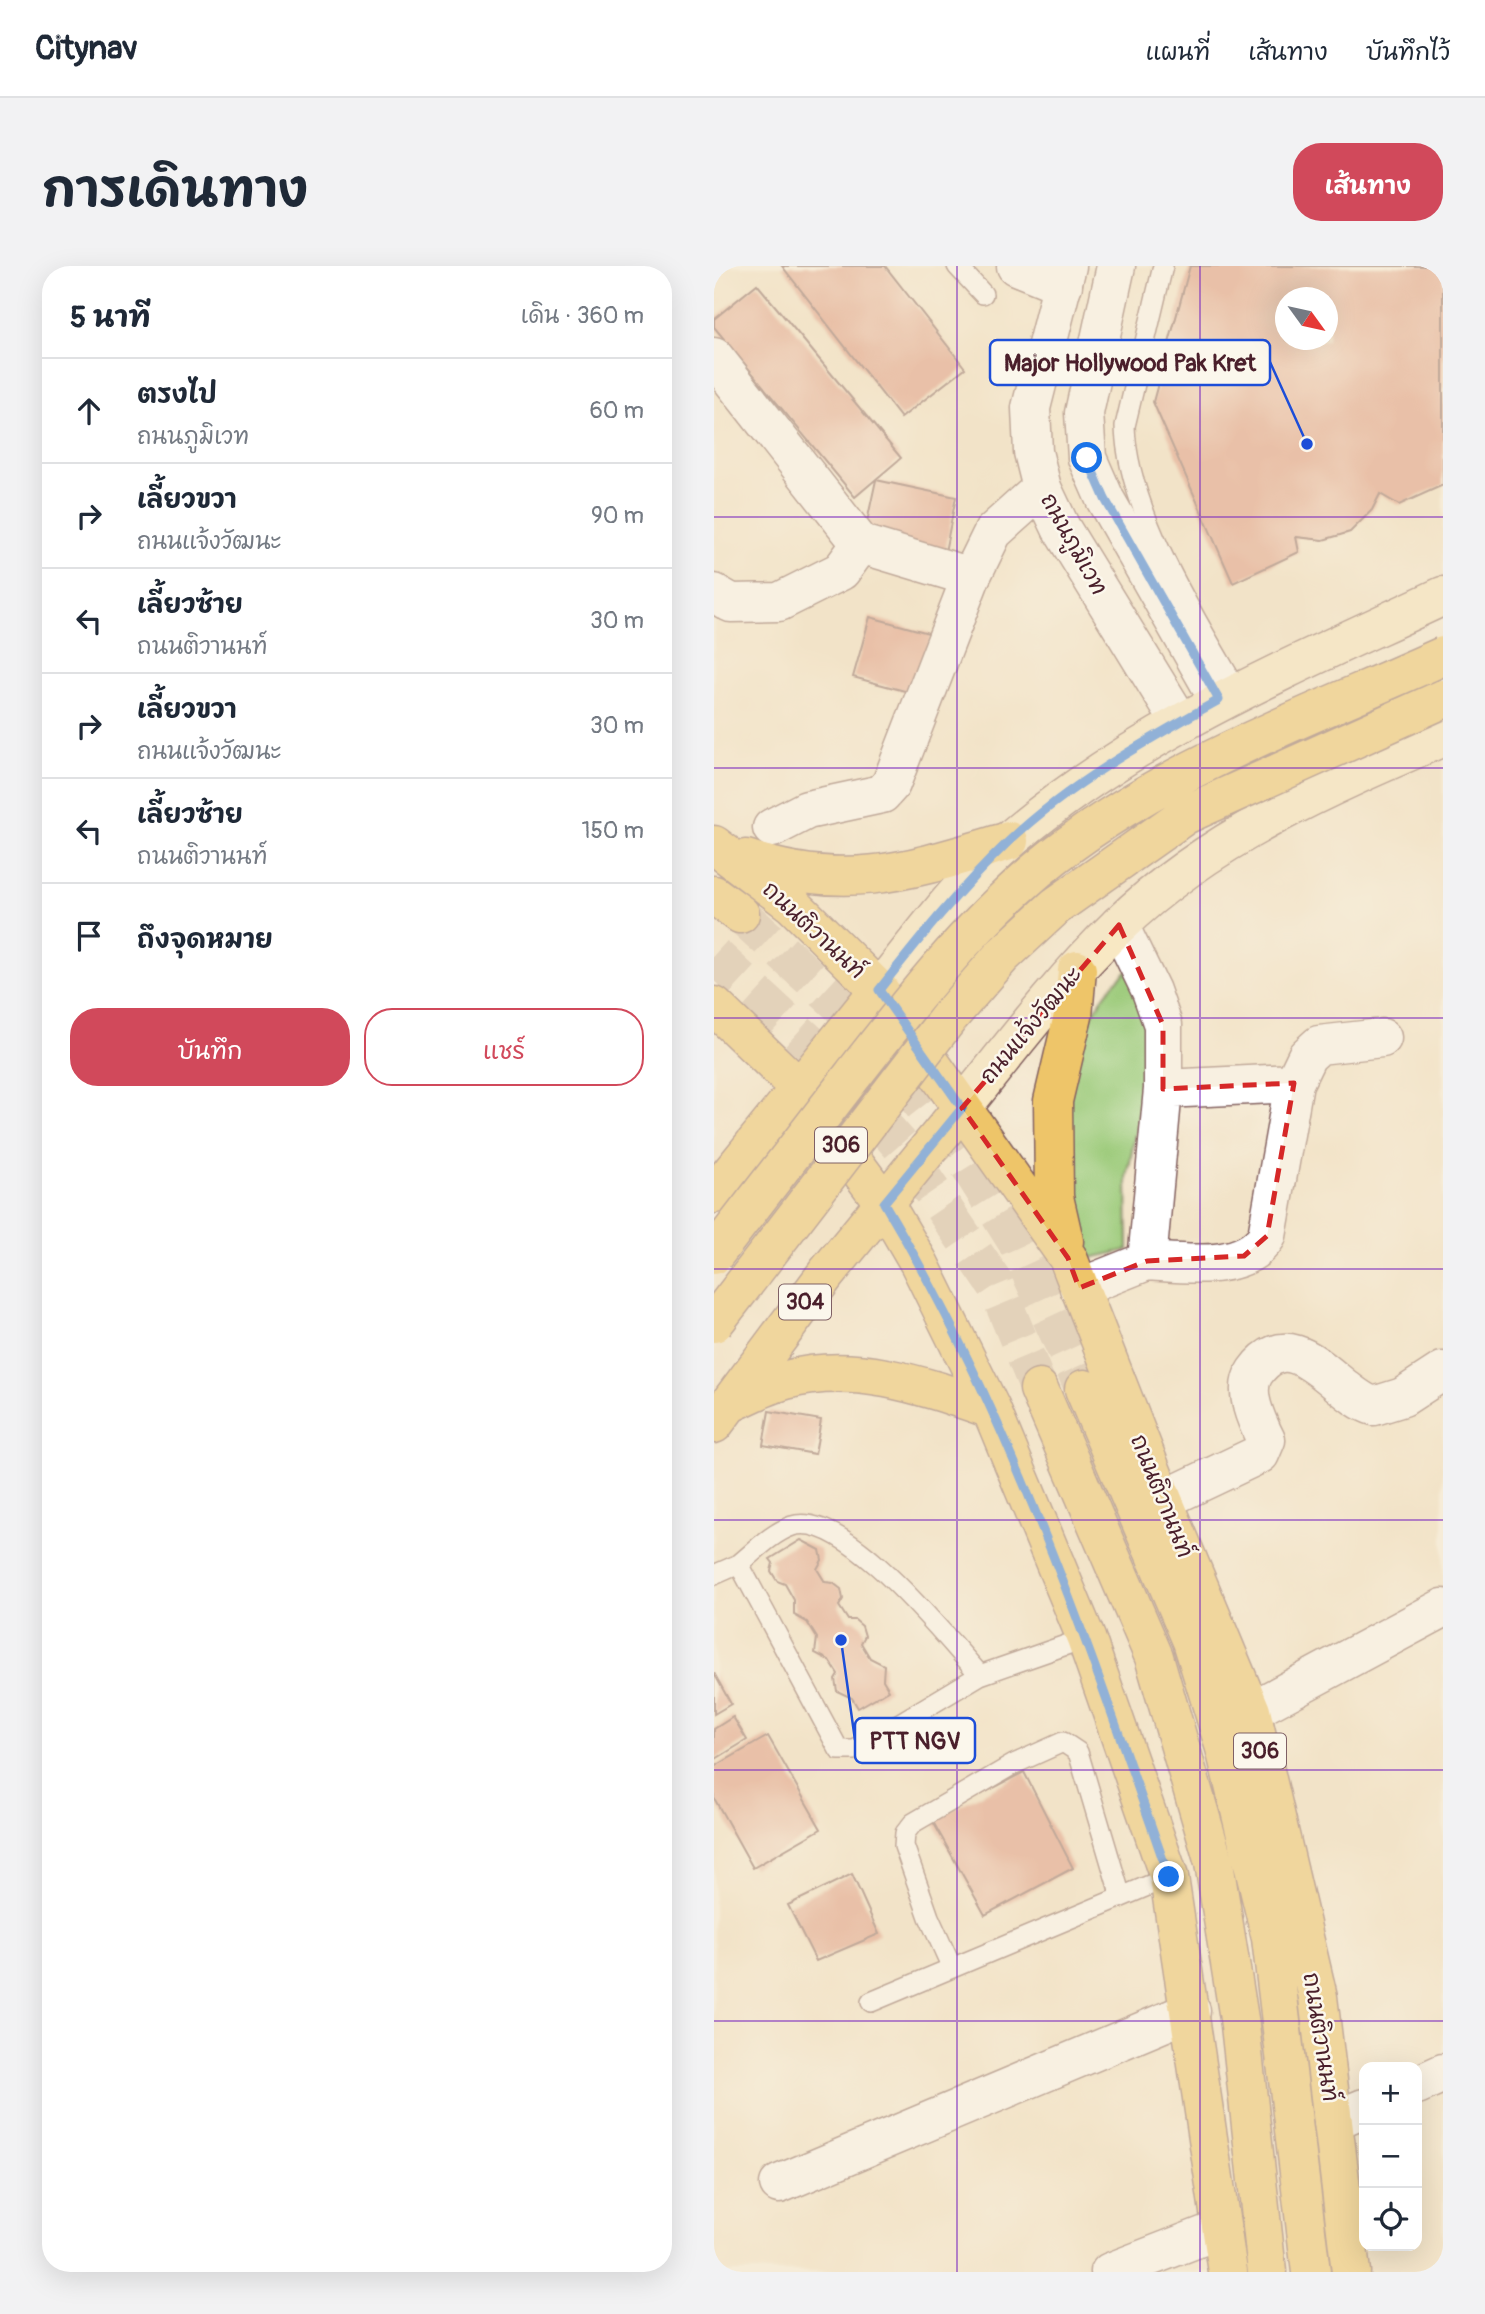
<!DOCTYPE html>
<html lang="th">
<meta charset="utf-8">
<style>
:root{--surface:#fff;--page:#f2f2f3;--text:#1f2937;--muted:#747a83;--line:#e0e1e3;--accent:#d1495b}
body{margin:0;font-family:Pangolin,"Playpen Sans Thai",sans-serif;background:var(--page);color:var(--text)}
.controls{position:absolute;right:21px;bottom:21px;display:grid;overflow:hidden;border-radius:14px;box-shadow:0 7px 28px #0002}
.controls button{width:63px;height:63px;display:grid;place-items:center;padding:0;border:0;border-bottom:2px solid var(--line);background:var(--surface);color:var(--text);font:35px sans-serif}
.compass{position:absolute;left:561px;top:21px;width:63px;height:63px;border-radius:50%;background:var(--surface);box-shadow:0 7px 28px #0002;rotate:123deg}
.stop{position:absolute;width:21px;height:21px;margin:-16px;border:5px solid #1a73e8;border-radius:50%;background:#fff}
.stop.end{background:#1a73e8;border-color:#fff;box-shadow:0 2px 7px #0008}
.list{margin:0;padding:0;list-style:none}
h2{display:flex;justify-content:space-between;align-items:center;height:91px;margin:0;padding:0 28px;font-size:30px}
h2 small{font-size:23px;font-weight:400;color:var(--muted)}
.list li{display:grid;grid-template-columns:46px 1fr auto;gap:21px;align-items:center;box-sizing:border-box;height:105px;padding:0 28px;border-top:2px solid var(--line)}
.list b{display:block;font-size:26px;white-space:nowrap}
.list p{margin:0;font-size:23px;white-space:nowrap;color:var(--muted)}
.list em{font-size:23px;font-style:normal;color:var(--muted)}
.actions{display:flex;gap:14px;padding:21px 28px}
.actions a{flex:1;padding:16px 0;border:2px solid var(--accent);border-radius:28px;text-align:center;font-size:24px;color:var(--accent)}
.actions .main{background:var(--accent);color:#fff}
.icon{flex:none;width:38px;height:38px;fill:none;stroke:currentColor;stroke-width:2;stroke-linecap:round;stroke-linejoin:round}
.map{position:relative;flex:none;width:729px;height:2006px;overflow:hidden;border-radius:28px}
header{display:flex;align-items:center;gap:42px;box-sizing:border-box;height:98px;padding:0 35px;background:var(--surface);border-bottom:2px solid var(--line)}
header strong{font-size:33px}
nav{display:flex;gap:38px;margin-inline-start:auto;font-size:24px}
.intro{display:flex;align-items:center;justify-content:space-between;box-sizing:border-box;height:168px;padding:0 42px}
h1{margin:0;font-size:49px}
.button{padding:18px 32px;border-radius:28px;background:var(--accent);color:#fff;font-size:24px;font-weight:700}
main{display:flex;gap:42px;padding:0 42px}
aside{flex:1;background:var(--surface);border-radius:28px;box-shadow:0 7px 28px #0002}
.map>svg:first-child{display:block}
</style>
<header>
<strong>Citynav</strong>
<nav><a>แผนที่</a><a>เส้นทาง</a><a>บันทึกไว้</a></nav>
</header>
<div class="intro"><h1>การเดินทาง</h1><a class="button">เส้นทาง</a></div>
<main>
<aside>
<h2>5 นาที<small>เดิน · 360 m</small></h2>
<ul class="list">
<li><svg class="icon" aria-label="ahead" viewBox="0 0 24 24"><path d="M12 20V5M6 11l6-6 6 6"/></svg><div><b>ตรงไป</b><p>ถนนภูมิเวท</p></div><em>60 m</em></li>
<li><svg class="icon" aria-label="right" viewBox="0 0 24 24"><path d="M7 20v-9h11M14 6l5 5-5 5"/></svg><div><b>เลี้ยวขวา</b><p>ถนนแจ้งวัฒนะ</p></div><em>90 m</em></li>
<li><svg class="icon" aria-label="left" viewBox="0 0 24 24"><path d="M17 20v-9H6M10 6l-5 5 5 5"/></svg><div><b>เลี้ยวซ้าย</b><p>ถนนติวานนท์</p></div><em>30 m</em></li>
<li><svg class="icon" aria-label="right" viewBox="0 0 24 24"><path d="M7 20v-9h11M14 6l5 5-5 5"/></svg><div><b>เลี้ยวขวา</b><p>ถนนแจ้งวัฒนะ</p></div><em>30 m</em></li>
<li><svg class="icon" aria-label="left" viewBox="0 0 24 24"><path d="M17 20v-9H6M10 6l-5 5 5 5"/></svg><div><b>เลี้ยวซ้าย</b><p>ถนนติวานนท์</p></div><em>150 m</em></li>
<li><svg class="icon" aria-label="arrive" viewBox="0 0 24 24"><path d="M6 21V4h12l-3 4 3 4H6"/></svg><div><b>ถึงจุดหมาย</b></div></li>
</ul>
<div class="actions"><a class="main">บันทึก</a><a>แชร์</a></div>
</aside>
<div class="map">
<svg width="729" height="2006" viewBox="0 0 729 2006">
<rect width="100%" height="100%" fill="#fbf7ec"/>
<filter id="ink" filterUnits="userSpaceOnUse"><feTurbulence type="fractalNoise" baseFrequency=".0143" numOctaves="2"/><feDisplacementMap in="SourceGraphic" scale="14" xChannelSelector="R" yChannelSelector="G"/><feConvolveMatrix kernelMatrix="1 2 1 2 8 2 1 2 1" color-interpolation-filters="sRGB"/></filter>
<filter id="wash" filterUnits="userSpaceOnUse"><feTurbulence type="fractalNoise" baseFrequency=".00686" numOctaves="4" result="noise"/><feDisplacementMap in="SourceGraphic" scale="28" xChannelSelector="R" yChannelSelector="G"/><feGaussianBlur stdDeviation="1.57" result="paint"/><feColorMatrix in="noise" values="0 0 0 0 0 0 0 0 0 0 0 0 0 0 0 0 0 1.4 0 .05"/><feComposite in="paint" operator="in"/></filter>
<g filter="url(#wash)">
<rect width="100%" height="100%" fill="#f2e3c8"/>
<path fill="#9bca79" stroke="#727452" stroke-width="2" d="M415,703L437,782L413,912L414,984L358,996C356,900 332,773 415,703Z"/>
<g id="blocks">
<path fill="#de9580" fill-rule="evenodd" d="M68,0H171L251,102L187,152Z
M476,0H729V219L685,239L666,228L658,244L636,266L609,274L582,271L585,286L519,317L439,136ZM572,32H614V74H572Z
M43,18L187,192L141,231L0,61V53Z
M162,214L242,231L231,286L150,270Z
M156,351L218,368L202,428L139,411Z
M55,1145L107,1154L101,1188L49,1179Z
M87,1274L106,1284L108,1294L103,1303L111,1316L119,1317L127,1323L129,1333L125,1340L134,1354H141L148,1360L151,1370L147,1377L156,1392L170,1399L169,1414L175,1424L144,1442L138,1432L123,1425L121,1413L124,1408L115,1394L101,1387L103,1372L93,1356L80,1349V1334L71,1318L63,1315L57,1305L59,1297L56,1293Z
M0,1407L17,1438L0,1448Z
M19,1451L33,1474L0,1494V1463Z
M54,1470L107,1563L39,1602L0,1532V1501Z
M310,1506L359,1602L271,1649L218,1554Z
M138,1608L165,1668L102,1695L74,1639Z"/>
</g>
</g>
<g filter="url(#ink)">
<use href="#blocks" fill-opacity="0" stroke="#856462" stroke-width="2"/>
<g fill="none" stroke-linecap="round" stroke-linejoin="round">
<path stroke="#d0bca9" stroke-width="38" stroke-dasharray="38 19" stroke-linecap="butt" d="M26,648L125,738L158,774L247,888L302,975L370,1123
M0,689L99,780L187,880L282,1019L325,1123"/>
<defs>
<path id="service" d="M243,0L269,28
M449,0L411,160C413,244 481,352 523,424
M25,1298C41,1285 58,1267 78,1260C131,1243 233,1373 266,1409
M0,1309L25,1298L125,1484H141L266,1409L372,1372
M238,1702L215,1651L190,1580L191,1567L199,1557L300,1498L349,1476L364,1486L407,1631
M157,1736L455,1611"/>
<path id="minor" d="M302,0L349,19
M0,91L147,278L257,311
M0,327L17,337L65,336L127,305L147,278
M58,562L93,544L168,528L177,518L257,311L279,266L328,222
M449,823L580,817
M433,995C470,997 530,1007 553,970L580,817L593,790L605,779L668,772
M365,1022L433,995L449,823V759L437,725L405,659
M449,1234L546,1188L552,1174C543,1156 528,1125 541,1106C580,1051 624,1131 660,1140L689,1131L729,1105
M537,1445L729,1342
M65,1918L477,1745
M396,2006L507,1963"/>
<path id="tertiary" d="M353,0L317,142L319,186L328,222L347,262L466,456
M402,0L370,147L373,192L391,233L505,434
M703,1819L729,1807
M619,1855L650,1842"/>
<path id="secondary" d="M165,724C206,673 247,616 297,573C428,462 576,402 729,330
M248,842C298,780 347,715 404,660C494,572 615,520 729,471"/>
<path id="primary" d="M0,579L78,638L165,724L354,992L449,1234L537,1445L604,1731L637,2006
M32,593C134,627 197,604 295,575
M0,629L26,648
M0,740L84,821L170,937L205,997L277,1143L372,1372L455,1611L514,2006
M0,928L165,724
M350,975L340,931L339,835L359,750L363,704
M325,1123L440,1391L500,1597L526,1759L553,2006
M370,1123L478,1375L511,1482L557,1672L597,2006
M17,1137C34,1129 53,1119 72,1114C142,1095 210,1120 277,1143
M0,1158L112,1008L248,842"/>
</defs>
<use href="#service" stroke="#856462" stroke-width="22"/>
<use href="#minor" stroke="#856462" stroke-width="41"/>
<use href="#tertiary" stroke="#856462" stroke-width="41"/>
<use href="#secondary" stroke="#856462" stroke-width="41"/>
<use href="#primary" stroke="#856462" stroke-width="41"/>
<use href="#service" stroke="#fff" stroke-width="19"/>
<use href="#minor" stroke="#fff" stroke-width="38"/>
<use href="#tertiary" stroke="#fff" stroke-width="38"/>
<use href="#secondary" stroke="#f8e8c3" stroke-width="38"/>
<use href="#primary" stroke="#eec569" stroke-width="38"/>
<defs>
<path id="primary-bridge" d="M0,989C46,929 93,869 139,809C196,736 252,664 323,604C438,507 592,452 729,390
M0,1057L236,750L288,690L342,640L471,549L729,433"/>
</defs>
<use href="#primary-bridge" stroke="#856462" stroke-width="41" stroke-linecap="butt"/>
<use href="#primary-bridge" stroke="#eec569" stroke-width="38"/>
</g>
</g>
<g fill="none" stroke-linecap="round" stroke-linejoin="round" filter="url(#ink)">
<path stroke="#1a73e8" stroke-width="9" d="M373,192L391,233L505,434C431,475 355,518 294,576C246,622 205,673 165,724L248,842L170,937C296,1147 375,1381 455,1611"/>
</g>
<path d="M0 0H729V2006H0ZM405,659L449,759V823L580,817L553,970L530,990L433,995L365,1022L354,992L248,842Z" fill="#f2e3c8" fill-opacity=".55" fill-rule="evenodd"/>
<path fill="none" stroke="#d62828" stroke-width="5" stroke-dasharray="14 9" stroke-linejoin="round" d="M405,659L449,759V823L580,817L553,970L530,990L433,995L365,1022L354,992L248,842Z"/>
<path fill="none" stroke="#7b2cbf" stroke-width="2" stroke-opacity="0.55" d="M243,0V2006M486,0V2006M0,251H729M0,502H729M0,752H729M0,1003H729M0,1254H729M0,1504H729M0,1755H729"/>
<g text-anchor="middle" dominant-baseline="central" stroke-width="5" stroke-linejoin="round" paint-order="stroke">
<g fill="#fbf7ec" stroke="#7f6065" stroke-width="2">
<rect x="101" y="861.5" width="52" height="35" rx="5"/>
<rect x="65" y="1018.5" width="52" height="35" rx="5"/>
<rect x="520" y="1467.5" width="52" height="35" rx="5"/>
</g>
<g font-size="21" font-weight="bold" fill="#4a1f2b">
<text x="127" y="879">306</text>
<text x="91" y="1036">304</text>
<text x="546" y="1485">306</text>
</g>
<g font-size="23" fill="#4a1f2b" stroke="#fbf7ec">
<text transform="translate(360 278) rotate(61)">ถนนภูมิเวท</text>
<text transform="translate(100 664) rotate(43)">ถนนติวานนท์</text>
<text transform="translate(317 759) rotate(-50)">ถนนแจ้งวัฒนะ</text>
<text transform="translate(448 1230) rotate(68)">ถนนติวานนท์</text>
<text transform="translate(607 1771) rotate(81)">ถนนติวานนท์</text>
</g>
</g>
<path fill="none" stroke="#1d4ed8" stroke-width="2.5" d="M593 178L556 96M127 1374L141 1474"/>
<g fill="#1d4ed8" stroke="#fbf7ec" stroke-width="2.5">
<circle cx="593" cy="178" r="7"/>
<circle cx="127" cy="1374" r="7"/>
</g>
<g fill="#fbf7ec" stroke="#1d4ed8" stroke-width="2.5">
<rect x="276" y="74" width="280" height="45" rx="7"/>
<rect x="141" y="1452" width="120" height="45" rx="7"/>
</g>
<g font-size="24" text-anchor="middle" font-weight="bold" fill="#4a1f2b">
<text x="416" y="105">Major Hollywood Pak Kret</text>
<text x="201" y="1483">PTT NGV</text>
</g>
</svg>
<div class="controls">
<button>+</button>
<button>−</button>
<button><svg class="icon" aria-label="locate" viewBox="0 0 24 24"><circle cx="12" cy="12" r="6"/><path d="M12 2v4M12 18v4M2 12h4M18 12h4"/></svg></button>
</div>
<svg class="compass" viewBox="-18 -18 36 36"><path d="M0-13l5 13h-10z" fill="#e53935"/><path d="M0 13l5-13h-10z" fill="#747a83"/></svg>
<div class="stop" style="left:373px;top:192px"></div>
<div class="stop end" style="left:455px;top:1611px"></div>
</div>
</main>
